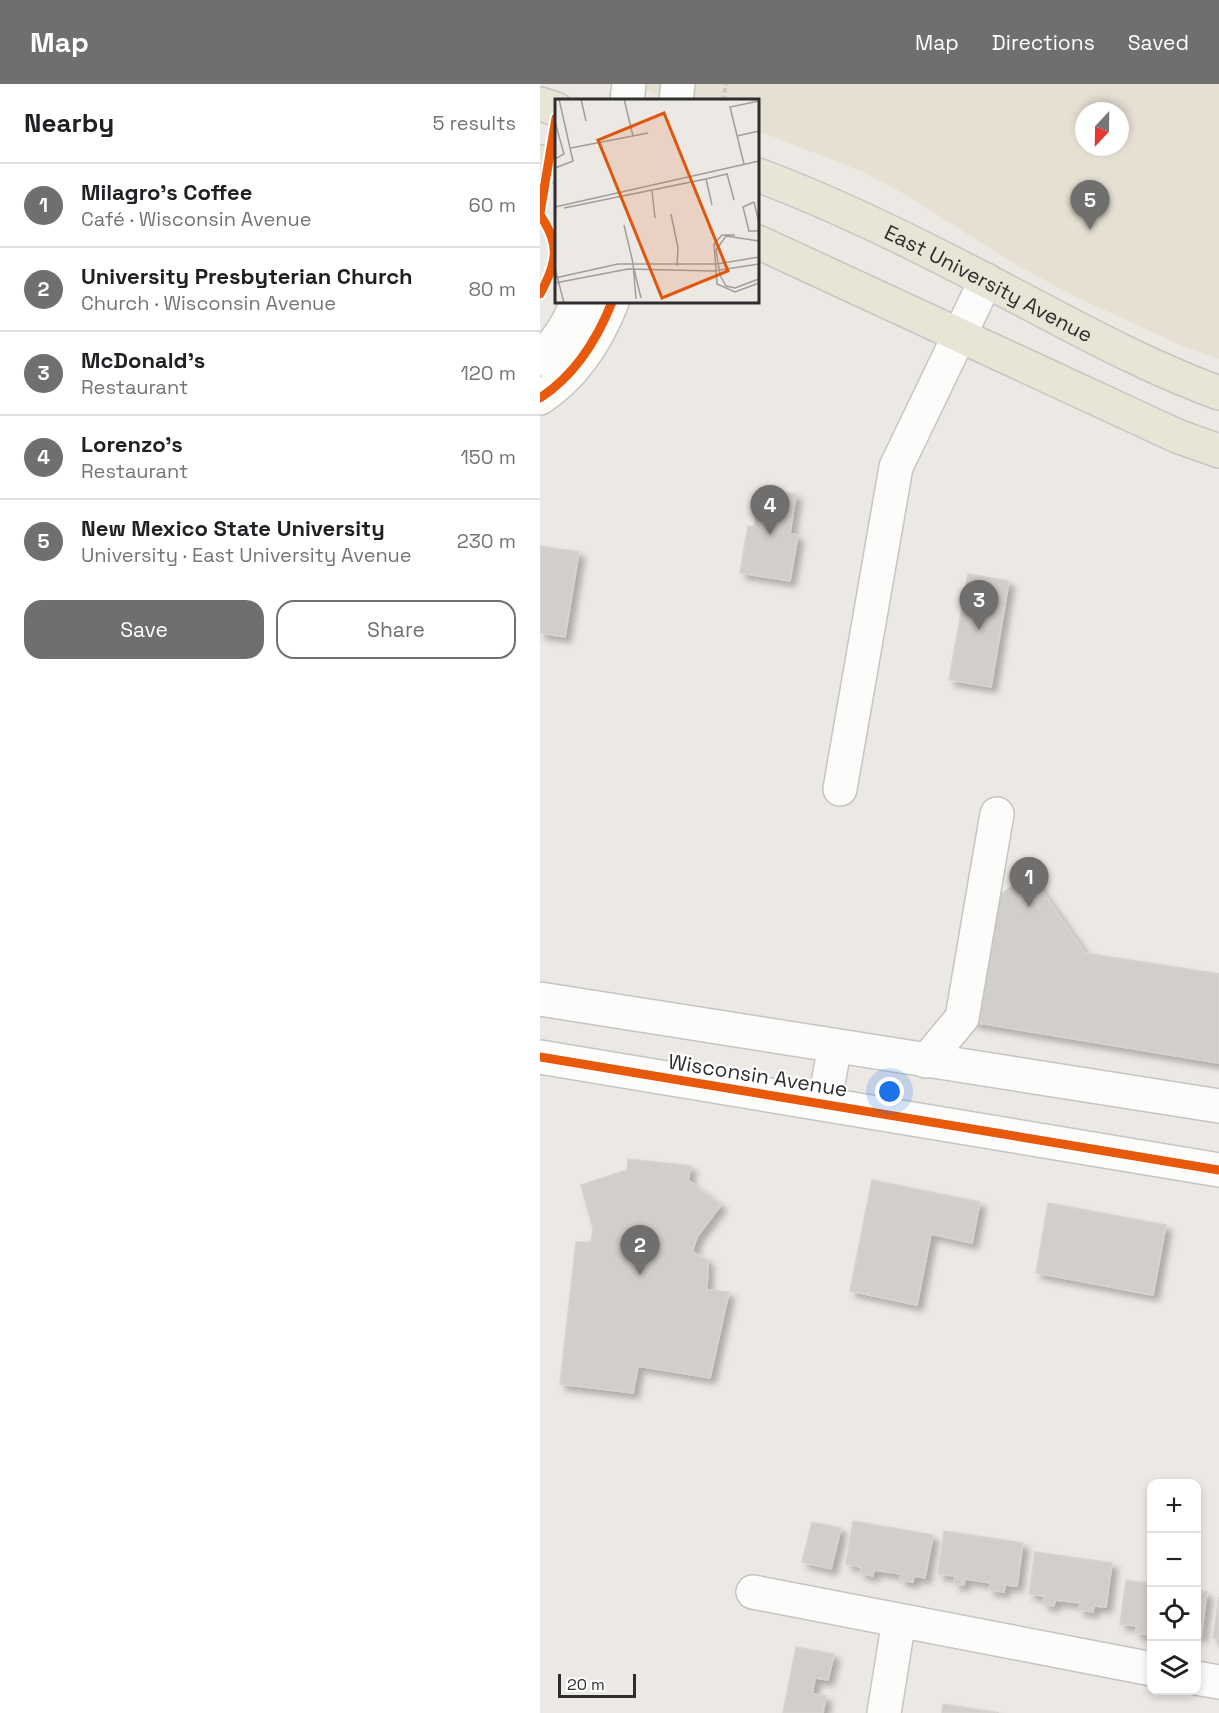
<!DOCTYPE html>
<meta charset="utf-8">
<style>
:root{--surface:#fff;--page:#f6f6f6;--text:#202124;--muted:#757577;--line:#e0e0e0;--accent:#706f6e}
body{margin:0;font-family:"Space Grotesk",sans-serif;background:var(--page);color:var(--text)}
.controls{position:absolute;right:18px;bottom:18px;display:grid;overflow:hidden;border-radius:12px;box-shadow:0 3px 9px #0003}
.controls button{width:54px;height:54px;display:grid;place-items:center;padding:0;border:0;border-bottom:2px solid var(--line);background:var(--surface);color:var(--text);font:30px sans-serif}
.compass{position:absolute;left:535px;top:18px;width:54px;height:54px;border-radius:50%;background:var(--surface);box-shadow:0 3px 9px #0003;rotate:202deg}
.scale{position:absolute;left:18px;bottom:15px;width:78px;box-sizing:border-box;padding-left:6px;border:3px solid #2e2e2e;border-top:0;font-size:16px;line-height:21px;white-space:nowrap;color:#2e2e2e;-webkit-text-stroke:4px #fff;paint-order:stroke}
.you{position:absolute;left:350px;top:1008px;width:21px;height:21px;margin:-15px;border:4px solid #fff;border-radius:50%;background:#1a73e8;box-shadow:0 0 0 9px #1a73e833}
.badge{display:grid;place-items:center;width:39px;height:39px;border-radius:50%;background:var(--accent);color:#fff;font-size:20px;font-weight:700}
.pin{position:absolute;translate:-50% -50px;filter:drop-shadow(0 2px 3px #0008)}
.pin::after{content:'';position:absolute;top:32px;width:21px;height:18px;background:inherit;clip-path:polygon(0 0,100% 0,50% 100%)}
.list{margin:0;padding:0;list-style:none}
h2{display:flex;justify-content:space-between;align-items:center;height:78px;margin:0;padding:0 24px;font-size:26px}
h2 small{font-size:20px;font-weight:400;color:var(--muted)}
.list li{display:grid;grid-template-columns:39px 1fr auto;gap:18px;align-items:center;box-sizing:border-box;height:84px;padding:0 24px;border-top:2px solid var(--line)}
.list b{display:block;font-size:22px;white-space:nowrap}
.list p{margin:0;font-size:20px;white-space:nowrap;color:var(--muted)}
.list em{font-size:20px;font-style:normal;color:var(--muted)}
.actions{display:flex;gap:12px;padding:18px 24px}
.actions a{flex:1;padding:14px 0;border:2px solid var(--accent);border-radius:18px;text-align:center;font-size:21px;color:var(--accent)}
.actions .main{background:var(--accent);color:#fff}
.icon{flex:none;width:33px;height:33px;fill:none;stroke:currentColor;stroke-width:2;stroke-linecap:round;stroke-linejoin:round}
.map{position:relative;flex:none;width:679px;height:1629px;overflow:hidden}
header{display:flex;align-items:center;gap:36px;box-sizing:border-box;height:84px;padding:0 30px;background:var(--accent);color:#fff}
header strong{font-size:28px}
nav{display:flex;gap:33px;margin-inline-start:auto;font-size:21px}
main{display:flex}
aside{flex:1;background:var(--surface)}
.map>svg:first-child{display:block}
</style>
<header>
<strong>Map</strong>
<nav><a>Map</a><a>Directions</a><a>Saved</a></nav>
</header>
<main>
<aside>
<h2>Nearby<small>5 results</small></h2>
<ul class="list">
<li><span class="badge">1</span><div><b>Milagro's Coffee</b><p>Café · Wisconsin Avenue</p></div><em>60 m</em></li>
<li><span class="badge">2</span><div><b>University Presbyterian Church</b><p>Church · Wisconsin Avenue</p></div><em>80 m</em></li>
<li><span class="badge">3</span><div><b>McDonald's</b><p>Restaurant</p></div><em>120 m</em></li>
<li><span class="badge">4</span><div><b>Lorenzo's</b><p>Restaurant</p></div><em>150 m</em></li>
<li><span class="badge">5</span><div><b>New Mexico State University</b><p>University · East University Avenue</p></div><em>230 m</em></li>
</ul>
<div class="actions"><a class="main">Save</a><a>Share</a></div>
</aside>
<div class="map">
<svg width="679" height="1629" viewBox="0 0 679 1629">
<defs>
<filter id="shadow"><feDropShadow dx="5.5" dy="5.5" stdDeviation="3" flood-color="#0004"/></filter>
</defs>
<rect width="100%" height="100%" fill="#ece8e4"/>
<path fill="#e6e0d3" fill-rule="evenodd" d="M87,0H679V275L640,261L536,213L478,182L366,111L321,87L218,47V16H133ZM544,27H580V63H544Z"/>
<path fill="#d1cecb" stroke="#d7d4d0" stroke-width="1.5" filter="url(#shadow)" d="M220,404L256,410L250,450L258,451L250,497L200,489L208,442L214,443Z
M0,462L39,468L25,553L0,549Z
M428,490L469,497L451,603L409,596Z
M490,790L545,869L679,890V979L432,938L452,816Z
M88,1075L151,1082L148,1096L181,1121L157,1153L152,1168L168,1176L167,1206L189,1208L170,1294L98,1282L93,1309L20,1300L36,1158H51L53,1145L41,1101L87,1086Z
M332,1096L440,1118L432,1159L391,1150L377,1221L310,1207Z
M508,1119L626,1141L613,1211L496,1189Z
M313,1437L393,1451L385,1494L374,1492L373,1498L360,1496L361,1490L334,1486L333,1492L320,1489L321,1483L306,1480Z
M272,1438L301,1444L291,1485L262,1478Z
M404,1447L483,1459L477,1502L465,1501L464,1508L449,1506L451,1499L425,1495L424,1501L414,1500L415,1492L398,1490Z
M495,1468L572,1479L566,1523L554,1522L553,1528L539,1526L540,1519L515,1516L514,1522L503,1520L504,1512L489,1510Z
M586,1496L612,1500V1545L609,1551L595,1549L597,1542L580,1540Z
M656,1506L667,1508L661,1553L656,1552Z
M679,1513V1555L673,1554Z
M256,1563L294,1570L288,1596L275,1594L272,1610L286,1612L283,1629H243Z
M403,1620L459,1629H402Z"/>
<g fill="none" stroke-linecap="round" stroke-linejoin="round">
<defs>
<path id="minor" d="M87,16L89,0
M136,16L138,0
M0,275C16,259 30,238 37,218
M0,314C35,291 57,256 72,218
M300,705L356,383L446,196
M0,915L679,1022
M0,973L679,1086
M386,977L422,934L457,730
M284,1020L295,962
M213,1508L612,1585
M656,1594L679,1598
M344,1629L359,1536"/>
<g id="major">
<path d="M0,20L16,25"/>
<path d="M0,78L16,82"/>
<path id="s1" d="M218,91C296,120 371,157 445,196C522,236 597,279 679,309"/>
<path d="M218,158L637,352L679,367"/>
</g>
</defs>
<use href="#minor" stroke="#c5c4c5" stroke-width="36"/>
<use href="#major" stroke="#c6c5c4" stroke-width="36"/>
<path stroke="#c9c9c8" stroke-width="4" stroke-dasharray="4.5 3" stroke-linecap="butt" d="M183,16L186,0"/>
<use href="#minor" stroke="#fcfcfb" stroke-width="33"/>
<use href="#major" stroke="#e8e4d6" stroke-width="33"/>
<defs>
<path id="cycleway" d="M0,129L16,34
M0,131C21,161 17,179 0,210
M0,314C35,291 57,256 72,218
M0,973L679,1086"/>
</defs>
<use href="#cycleway" stroke="#fff" stroke-width="13"/>
<use href="#cycleway" stroke="#e8590c" stroke-width="9"/>
</g>
<g text-anchor="middle" dominant-baseline="central" stroke-width="4.5" stroke-linejoin="round" paint-order="stroke">
<g font-size="21" fill="#2e2e2e" stroke="#fff">
<text stroke="none"><textPath href="#s1" startOffset="255">East University Avenue</textPath></text>
<text transform="translate(218 991) rotate(9)">Wisconsin Avenue</text>
</g>
</g>
<g transform="translate(15 15)">
<rect width="204" height="204" fill="#ece8e4"/>
<path fill="none" stroke="#a09e9b" stroke-width="1.5" d="M26,0L31,22M69,0L78,37M102,0H129M0,23L9,55L0,60M182,37L204,32M16,49L93,34M189,65L175,8L204,2M0,69L18,62L4,0M151,80L172,75L179,101M97,92L100,119M199,103L188,108L194,132H204M199,103L204,124M0,108L204,62M9,109L151,80L157,106M116,115L123,149L122,167M69,126L78,164L81,200M180,136H167L159,145L162,185L180,193L204,184M204,142L171,137L161,151L165,176L171,187L180,189L204,180M0,169L9,204M79,170L86,199M0,179L63,165H162L204,158M0,184L73,170L158,172L204,165"/>
<path fill="#df570e" fill-opacity="0.15" stroke="#df570e" stroke-width="3" d="M109,14L173,172L107,199L43,41Z"/>
<rect width="204" height="204" fill="none" stroke="#2e2e2e" stroke-width="3"/>
</g>
</svg>
<div class="controls">
<button>+</button>
<button>−</button>
<button><svg class="icon" aria-label="locate" viewBox="0 0 24 24"><circle cx="12" cy="12" r="6"/><path d="M12 2v4M12 18v4M2 12h4M18 12h4"/></svg></button>
<button><svg class="icon" aria-label="layers" viewBox="0 0 24 24"><path d="M12 4l9 5-9 5-9-5zM3 14l9 5 9-5"/></svg></button>
</div>
<svg class="compass" viewBox="-18 -18 36 36"><path d="M0-13l5 13h-10z" fill="#e53935"/><path d="M0 13l5-13h-10z" fill="#757577"/></svg>
<div class="scale">20 m</div>
<div class="you"></div>
<div class="pin badge" style="left:489px;top:823px">1</div>
<div class="pin badge" style="left:100px;top:1191px">2</div>
<div class="pin badge" style="left:439px;top:546px">3</div>
<div class="pin badge" style="left:230px;top:451px">4</div>
<div class="pin badge" style="left:550px;top:146px">5</div>
</div>
</main>
